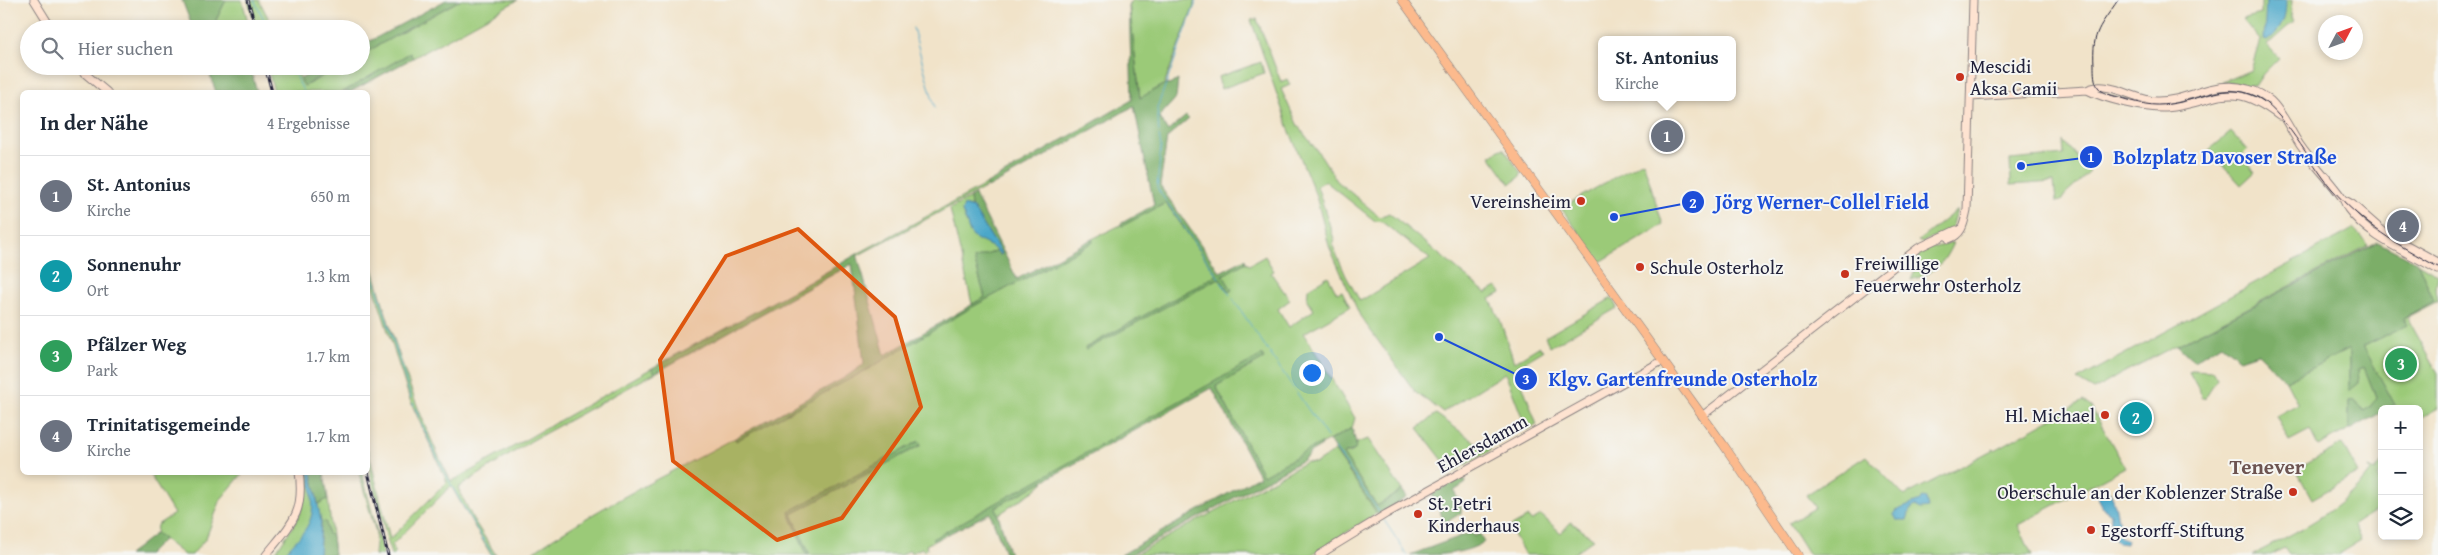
<!DOCTYPE html>
<html lang="de">
<meta charset="utf-8">
<style>
:root{--surface:#fff;--page:#f6f6f7;--text:#1f2937;--muted:#747a83;--line:#e0e1e3;--accent:#c8321e}
body{margin:0;font-family:"Gentium Book Plus",serif;background:var(--page);color:var(--text)}
.controls{position:absolute;right:15px;bottom:15px;display:grid;overflow:hidden;border-radius:8px;box-shadow:0 2px 8px #0003}
.controls button{width:45px;height:45px;display:grid;place-items:center;padding:0;border:0;border-bottom:1px solid var(--line);background:var(--surface);color:var(--text);font:25px sans-serif}
.compass{position:absolute;left:2318px;top:15px;width:45px;height:45px;border-radius:50%;background:var(--surface);box-shadow:0 2px 8px #0003;rotate:49deg}
.you{position:absolute;left:1311px;top:372px;width:18px;height:18px;margin:-12px;border:4px solid #fff;border-radius:50%;background:#1a73e8;box-shadow:0 0 0 8px #1a73e833}
.badge{display:grid;place-items:center;width:32px;height:32px;border-radius:50%;background:var(--accent);color:#fff;font-size:16px;font-weight:700}
.pin{position:absolute;translate:-50% -50%;border:2px solid #fff;box-shadow:0 1px 5px #0006}
.popup{position:absolute;left:1598px;top:36px;width:138px;height:65px;box-sizing:border-box;display:grid;place-content:center;border-radius:8px;background:var(--surface);filter:drop-shadow(0 1px 4px #0005);font-size:16px;white-space:nowrap;color:var(--muted)}
.popup b{font-size:19px;color:var(--text)}
.popup::after{content:'';position:absolute;left:50%;top:100%;margin-left:-10px;border:10px solid transparent;border-top-color:var(--surface)}
.list{margin:0;padding:0;list-style:none}
h2{display:flex;justify-content:space-between;align-items:center;height:65px;margin:0;padding:0 20px;font-size:21px}
h2 small{font-size:16px;font-weight:400;color:var(--muted)}
.list li{display:grid;grid-template-columns:32px 1fr auto;gap:15px;align-items:center;box-sizing:border-box;height:80px;padding:0 20px;border-top:1px solid var(--line)}
.list b{display:block;font-size:19px;white-space:nowrap}
.list p{margin:0;font-size:16px;white-space:nowrap;color:var(--muted)}
.list em{font-size:16px;font-style:normal;color:var(--muted)}
.icon{flex:none;width:28px;height:28px;fill:none;stroke:currentColor;stroke-width:2;stroke-linecap:round;stroke-linejoin:round}
.map{position:relative;flex:none;width:2438px;height:555px;overflow:hidden}
.search{position:absolute;background:var(--surface);box-shadow:0 2px 8px #0003;left:20px;top:20px;width:350px;height:55px;display:flex;align-items:center;gap:12px;box-sizing:border-box;padding:0 18px;border-radius:28px;color:var(--muted);font-size:19px}
.panel{position:absolute;background:var(--surface);box-shadow:0 2px 8px #0003;left:20px;top:90px;width:350px;height:385px;border-radius:8px}
.map>svg:first-child{display:block}
</style>
<div class="map">
<svg width="2438" height="555" viewBox="0 0 2438 555">
<rect width="100%" height="100%" fill="#f6f6f2"/>
<filter id="ink" filterUnits="userSpaceOnUse"><feTurbulence type="fractalNoise" baseFrequency=".02" numOctaves="2"/><feDisplacementMap in="SourceGraphic" scale="10" xChannelSelector="R" yChannelSelector="G"/><feConvolveMatrix kernelMatrix="1 2 1 2 8 2 1 2 1" color-interpolation-filters="sRGB"/></filter>
<filter id="wash" filterUnits="userSpaceOnUse"><feTurbulence type="fractalNoise" baseFrequency=".0096" numOctaves="4" result="noise"/><feDisplacementMap in="SourceGraphic" scale="20" xChannelSelector="R" yChannelSelector="G"/><feGaussianBlur stdDeviation="1.12" result="paint"/><feColorMatrix in="noise" values="0 0 0 0 0 0 0 0 0 0 0 0 0 0 0 0 0 1.4 0 .05"/><feComposite in="paint" operator="in"/></filter>
<g filter="url(#wash)">
<rect width="100%" height="100%" fill="#f1e3c9"/>
<path fill="#9bca78" stroke="#5e765a" fill-rule="evenodd" d="M226,0H242L250,29H218L216,20Z
M248,0H259L274,29H256Z
M460,0H518L413,58L410,53L343,92H274L267,66H294L305,86L340,66H361V55Z
M1132,0H1196L1163,87L1140,98L1129,4Z
M2261,0H2292L2291,17L2294,21L2267,45L2279,58L2263,74L2255,86L2222,82L2251,70L2260,40L2242,19L2261,14Z
M1257,19L1281,82L1287,79L1290,85L1281,89L1298,126L1322,157L1337,181L1380,217L1389,213L1486,293L1497,287L1501,293L1490,299L1500,320L1514,362L1540,346L1543,351L1516,367L1537,425L1527,430L1505,373L1443,412L1416,393L1360,316L1329,246L1316,196L1290,132L1251,20ZM1325,181L1375,221L1382,222L1430,259L1360,301L1346,276L1332,244L1335,242L1317,186Z
M1261,62L1264,73L1221,89L1218,77Z
M2231,132L2247,150L2241,156L2255,172L2241,185L2209,150Z
M2063,141L2090,172L2065,195L2061,201L2056,202L2054,182L2011,185L2010,160L2064,155Z
M1501,149H1504L1521,173L1520,177L1510,184L1490,156Z
M1643,161L1663,225L1600,262L1561,208Z
M985,185L987,187L857,256V254Z
M970,198L971,206L962,211L967,224L997,251L974,259L985,297L972,304L950,209Z
M1166,203L1217,275L1085,348L1219,278L1229,292L1231,290L1222,275L1246,262L1249,265L1265,256L1274,271L1271,273L1290,300L1278,309L1289,327L1314,310L1307,300L1308,289L1328,276L1337,293L1342,291L1350,307L1304,333L1355,418L1352,428L1263,476L1216,386L1263,359L1262,356L933,539L934,541L926,545L927,549L924,551L922,548L911,553L910,550L901,555H810L792,514L921,445L919,442L789,512L807,555H528C593,510 666,475 735,438L736,440L870,368L974,306L1093,242L1092,239Z
M1957,210L1951,232L1921,242L1918,241Z
M2353,229L2369,245L2119,375L2094,390L2077,380Z
M1953,243C1943,265 1934,273 1911,280L1918,264V251Z
M368,251C390,329 413,408 451,481L458,478L652,368L655,373L531,441L458,488L473,519L496,555H491L451,486L392,545L395,555H391L368,464V450L390,539L447,482L410,400L368,269Z
M2418,263L2438,275L2436,289L2438,301L2407,317L2438,373V408L2419,419V409H2397L2363,346L2406,325L2403,318L2434,301Z
M1612,298L1617,308L1550,347L1545,337Z
M2349,349V390L2359,383L2358,369L2364,367L2376,397L2371,406L2364,411L2355,400L2349,401V429L2318,446L2310,430L2289,441L2276,416L2298,404L2286,381Z
M2191,370L2212,371L2217,379L2204,399L2189,372Z
M2083,401L2091,407L2125,467L2018,525L2032,555H1809L1789,523L1815,508L1806,495L1866,456L1904,496L1994,449L1995,450Z
M1436,414L1475,442L1491,450L1490,451L1452,472L1418,428Z
M1368,439L1402,490L1377,506L1342,453H1350L1355,450L1356,443Z
M2342,444L2358,473L2312,499L2296,470Z
M1335,451L1377,513L1311,555H1134L1306,462L1316,463Z
M2382,462V473L2378,478L2382,486V507L2355,524L2354,527L2361,540L2340,553L2339,555H2289L2284,548L2271,555H2253C2296,531 2341,512 2371,471L2369,468L2375,471Z
M149,473H243L221,499L206,538L192,555H184L156,533L157,525L174,514Z
M303,473H309L314,504L328,499L334,555H274C293,523 310,513 303,473Z
M359,473H362L383,555H374L376,533Z
M1043,480L1045,481L1035,490L998,515L995,507Z
M1541,515L1561,533L1571,522L1594,539L1572,555H1525L1510,527L1528,517L1531,521Z"/>
<path fill="#7cae68" stroke="#4f6852" d="M182,0H226L216,20L218,29H193Z
M446,0H460L361,55V46Z
M1129,4L1140,98L1165,84L1169,85L1178,80L1176,98L1159,117L1168,131L1186,116L1189,119L1167,138L1160,186L1220,272L1245,259L1246,262L1223,275L1232,290L1229,292L1219,278L1086,350L1085,348L1217,275L1166,203L1122,226L1120,224L1154,205L1134,106L988,188L985,185L1132,100Z
M410,53L413,58L350,92H343Z
M207,66H250L257,92H216Z
M325,66H340L304,86L300,79Z
M975,195L1017,279L1092,239L1093,242L974,306L870,368L736,441L735,438L844,378L864,364L852,264L655,373L652,368L809,282L857,254L885,355L985,297L974,259L997,251L1000,255L1002,254L971,206L970,198Z
M2378,242L2418,263L2434,301L2403,318L2407,325L2363,346L2395,405L2388,409H2382V412L2352,429H2349V401L2355,400L2364,411L2371,406L2376,397L2364,367L2358,369L2359,383L2349,391V349L2286,381C2275,373 2269,362 2258,353L2240,359L2221,344L2194,361L2177,345Z
M1262,355L1264,359L1216,386L1263,475L1321,443L1322,446L1310,453L1305,459L1130,555H1121L1255,478L1260,477L1212,388L996,507L1010,555H1006L990,513L934,541L932,539Z
M1352,428L1356,443L1355,450L1343,454L1377,506L1402,490L1407,497L1378,515L1329,441Z
M919,441L921,445L792,514L810,555H807L789,512Z
M312,473H324L328,499L318,504Z
M1462,477L1466,483L1454,491L1461,506V513L1445,523L1432,494Z
M321,521L326,522L328,534L332,536L334,555H319Z
M1472,532L1474,536L1480,534L1484,542C1464,555 1437,555 1410,555Z
M156,533L164,539L148,555H128Z"/>
<path fill="#4ba7c9" stroke="#366482" d="M2266,0H2286C2286,18 2282,30 2267,41L2264,40Z
M964,205L973,208L1002,254L1001,255L992,247L974,238L970,233L962,211Z
M309,473H312L321,521L319,555H282C315,522 316,519 309,473Z
M2106,489C2116,495 2119,525 2120,536L2127,540L2126,544L2118,543C2111,534 2110,525 2111,514L2104,509L2097,496Z
M1922,497L1926,498L1928,508L1921,509L1915,506L1910,510L1907,520H1897L1894,515L1895,511L1920,501Z"/>
<g fill="none" stroke-linecap="round" stroke-linejoin="round">
<path stroke="#4ba7c9" stroke-width="1" d="M254,0L269,29
M913,28L935,108
M290,66L304,92
M1159,132L1157,108L1197,0
M1159,136L1161,147L1157,188L1181,223
M1183,226L1219,278
M368,259L411,398
M1221,282L1230,295
M1233,299L1327,437
M413,403C434,456 462,507 493,555
M1334,447L1380,513
M1384,520L1407,555"/>
</g>
</g>
<g filter="url(#ink)">
<g fill="none" stroke-linecap="round" stroke-linejoin="round">
<defs>
<path id="secondary" d="M34,0L52,29
M76,66L107,92
M2087,90C2104,99 2147,109 2166,108C2218,103 2228,77 2279,116
M1971,97L2087,90C2107,79 2135,100 2156,101C2188,102 2215,78 2248,89C2256,91 2265,96 2271,101C2282,111 2292,133 2300,145C2313,164 2330,180 2343,199C2345,202 2346,206 2348,209C2370,239 2408,252 2438,270
M2343,199L2352,204L2385,233L2438,262
M1949,239C1963,234 1964,223 1967,210L1973,0
M1702,416L1918,248L1956,230
M266,555C291,524 305,514 299,472
M1319,555L1386,514L1662,361"/>
<path id="primary" d="M1402,0L1723,444L1798,555"/>
</defs>
<use href="#secondary" stroke="#8a8282" stroke-width="9"/>
<use href="#primary" stroke="#8a8282" stroke-width="9"/>
<use href="#secondary" stroke="#fee3d1" stroke-width="7"/>
<use href="#primary" stroke="#fcba8d" stroke-width="8"/>
<path stroke="#22223b" stroke-width="1" d="M2118,0C2100,27 2092,31 2094,65C2094,72 2094,81 2098,87C2103,94 2114,96 2122,98C2138,103 2153,107 2170,104C2201,100 2224,82 2255,96C2283,109 2310,163 2332,189C2364,225 2396,244 2438,267"/>
<defs>
<path id="rail" d="M248,0L256,29
M265,66L272,92
M368,472L388,555"/>
</defs>
<use href="#rail" stroke="#22223b" stroke-width="3"/>
<use href="#rail" stroke="#f6f6f2" stroke-width="1" stroke-dasharray="4" stroke-linecap="butt"/>
</g>
</g>
<path fill="#de560e" fill-opacity="0.2" stroke="#de560e" stroke-width="4" stroke-linejoin="round" d="M798,229L895,317L921,407L842,518L777,540L673,461L660,360L726,256Z"/>
<g fill="#c8321e" stroke="#f6f6f2" stroke-width="2">
<circle cx="1960" cy="77" r="5"/>
<circle cx="1581" cy="201" r="5"/>
<circle cx="1640" cy="267" r="5"/>
<circle cx="1845" cy="274" r="5"/>
<circle cx="2105" cy="415" r="5"/>
<circle cx="2293" cy="492" r="5"/>
<circle cx="1418" cy="514" r="5"/>
<circle cx="2091" cy="530" r="5"/>
</g>
<g text-anchor="middle" dominant-baseline="central" stroke-width="4" stroke-linejoin="round" paint-order="stroke">
<g font-size="19" fill="#22223b" stroke="#f6f6f2" text-anchor="start">
<text x="1970" y="66">Mescidi<tspan x="1970" dy="22">Aksa Camii</tspan></text>
<text x="1571" y="201" text-anchor="end">Vereinsheim</text>
<text x="1855" y="263">Freiwillige<tspan x="1855" dy="22">Feuerwehr Osterholz</tspan></text>
<text x="1650" y="267">Schule Osterholz</text>
<text x="2095" y="415" text-anchor="end">Hl. Michael</text>
<text x="2283" y="492" text-anchor="end">Oberschule an der Koblenzer Straße</text>
<text x="1428" y="503">St. Petri<tspan x="1428" dy="22">Kinderhaus</tspan></text>
<text x="2101" y="530">Egestorff-Stiftung</text>
</g>
<g font-size="19" fill="#22223b" stroke="#f6f6f2">
<text transform="translate(1482 443) rotate(-29)">Ehlersdamm</text>
</g>
<g font-size="21" font-weight="bold" fill="#6d5451" stroke="#f6f6f2">
<text x="2267" y="466">Tenever</text>
</g>
</g>
<path fill="none" stroke="#1d4ed8" stroke-width="2" d="M2021 166L2091 157M1614 217L1693 202M1439 337L1526 379"/>
<g fill="#1d4ed8" stroke="#f6f6f2" stroke-width="2">
<circle cx="2021" cy="166" r="5"/>
<circle cx="1614" cy="217" r="5"/>
<circle cx="1439" cy="337" r="5"/>
<circle cx="2091" cy="157" r="12"/>
<circle cx="1693" cy="202" r="12"/>
<circle cx="1526" cy="379" r="12"/>
</g>
<g font-size="15" text-anchor="middle" font-weight="bold" fill="#fff">
<text x="2091" y="162">1</text>
<text x="1693" y="208">2</text>
<text x="1526" y="384">3</text>
</g>
<g font-size="20" text-anchor="middle" font-weight="bold" fill="#1d4ed8" stroke="#f6f6f2" stroke-width="4" stroke-linejoin="round" paint-order="stroke">
<text x="2225" y="164">Bolzplatz Davoser Straße</text>
<text x="1822" y="209">Jörg Werner-Collel Field</text>
<text x="1683" y="386">Klgv. Gartenfreunde Osterholz</text>
</g>
</svg>
<div class="controls">
<button>+</button>
<button>−</button>
<button><svg class="icon" aria-label="layers" viewBox="0 0 24 24"><path d="M12 4l9 5-9 5-9-5zM3 14l9 5 9-5"/></svg></button>
</div>
<svg class="compass" viewBox="-18 -18 36 36"><path d="M0-13l5 13h-10z" fill="#e53935"/><path d="M0 13l5-13h-10z" fill="#747a83"/></svg>
<div class="you"></div>
<div class="pin badge" style="left:1667px;top:136px;background:#6b7280">1</div>
<div class="popup"><b>St. Antonius</b>Kirche</div>
<div class="pin badge" style="left:2136px;top:418px;background:#0f9aa8">2</div>
<div class="pin badge" style="left:2401px;top:364px;background:#2e9e5b">3</div>
<div class="pin badge" style="left:2403px;top:226px;background:#6b7280">4</div>
<div class="search"><svg class="icon" aria-label="search" viewBox="0 0 24 24"><circle cx="10" cy="10" r="6"/><path d="M15 15l6 6"/></svg>Hier suchen</div>
<section class="panel">
<h2>In der Nähe<small>4 Ergebnisse</small></h2>
<ul class="list">
<li><span class="badge" style="background:#6b7280">1</span><div><b>St. Antonius</b><p>Kirche</p></div><em>650 m</em></li>
<li><span class="badge" style="background:#0f9aa8">2</span><div><b>Sonnenuhr</b><p>Ort</p></div><em>1.3 km</em></li>
<li><span class="badge" style="background:#2e9e5b">3</span><div><b>Pfälzer Weg</b><p>Park</p></div><em>1.7 km</em></li>
<li><span class="badge" style="background:#6b7280">4</span><div><b>Trinitatisgemeinde</b><p>Kirche</p></div><em>1.7 km</em></li>
</ul>
</section>
</div>
